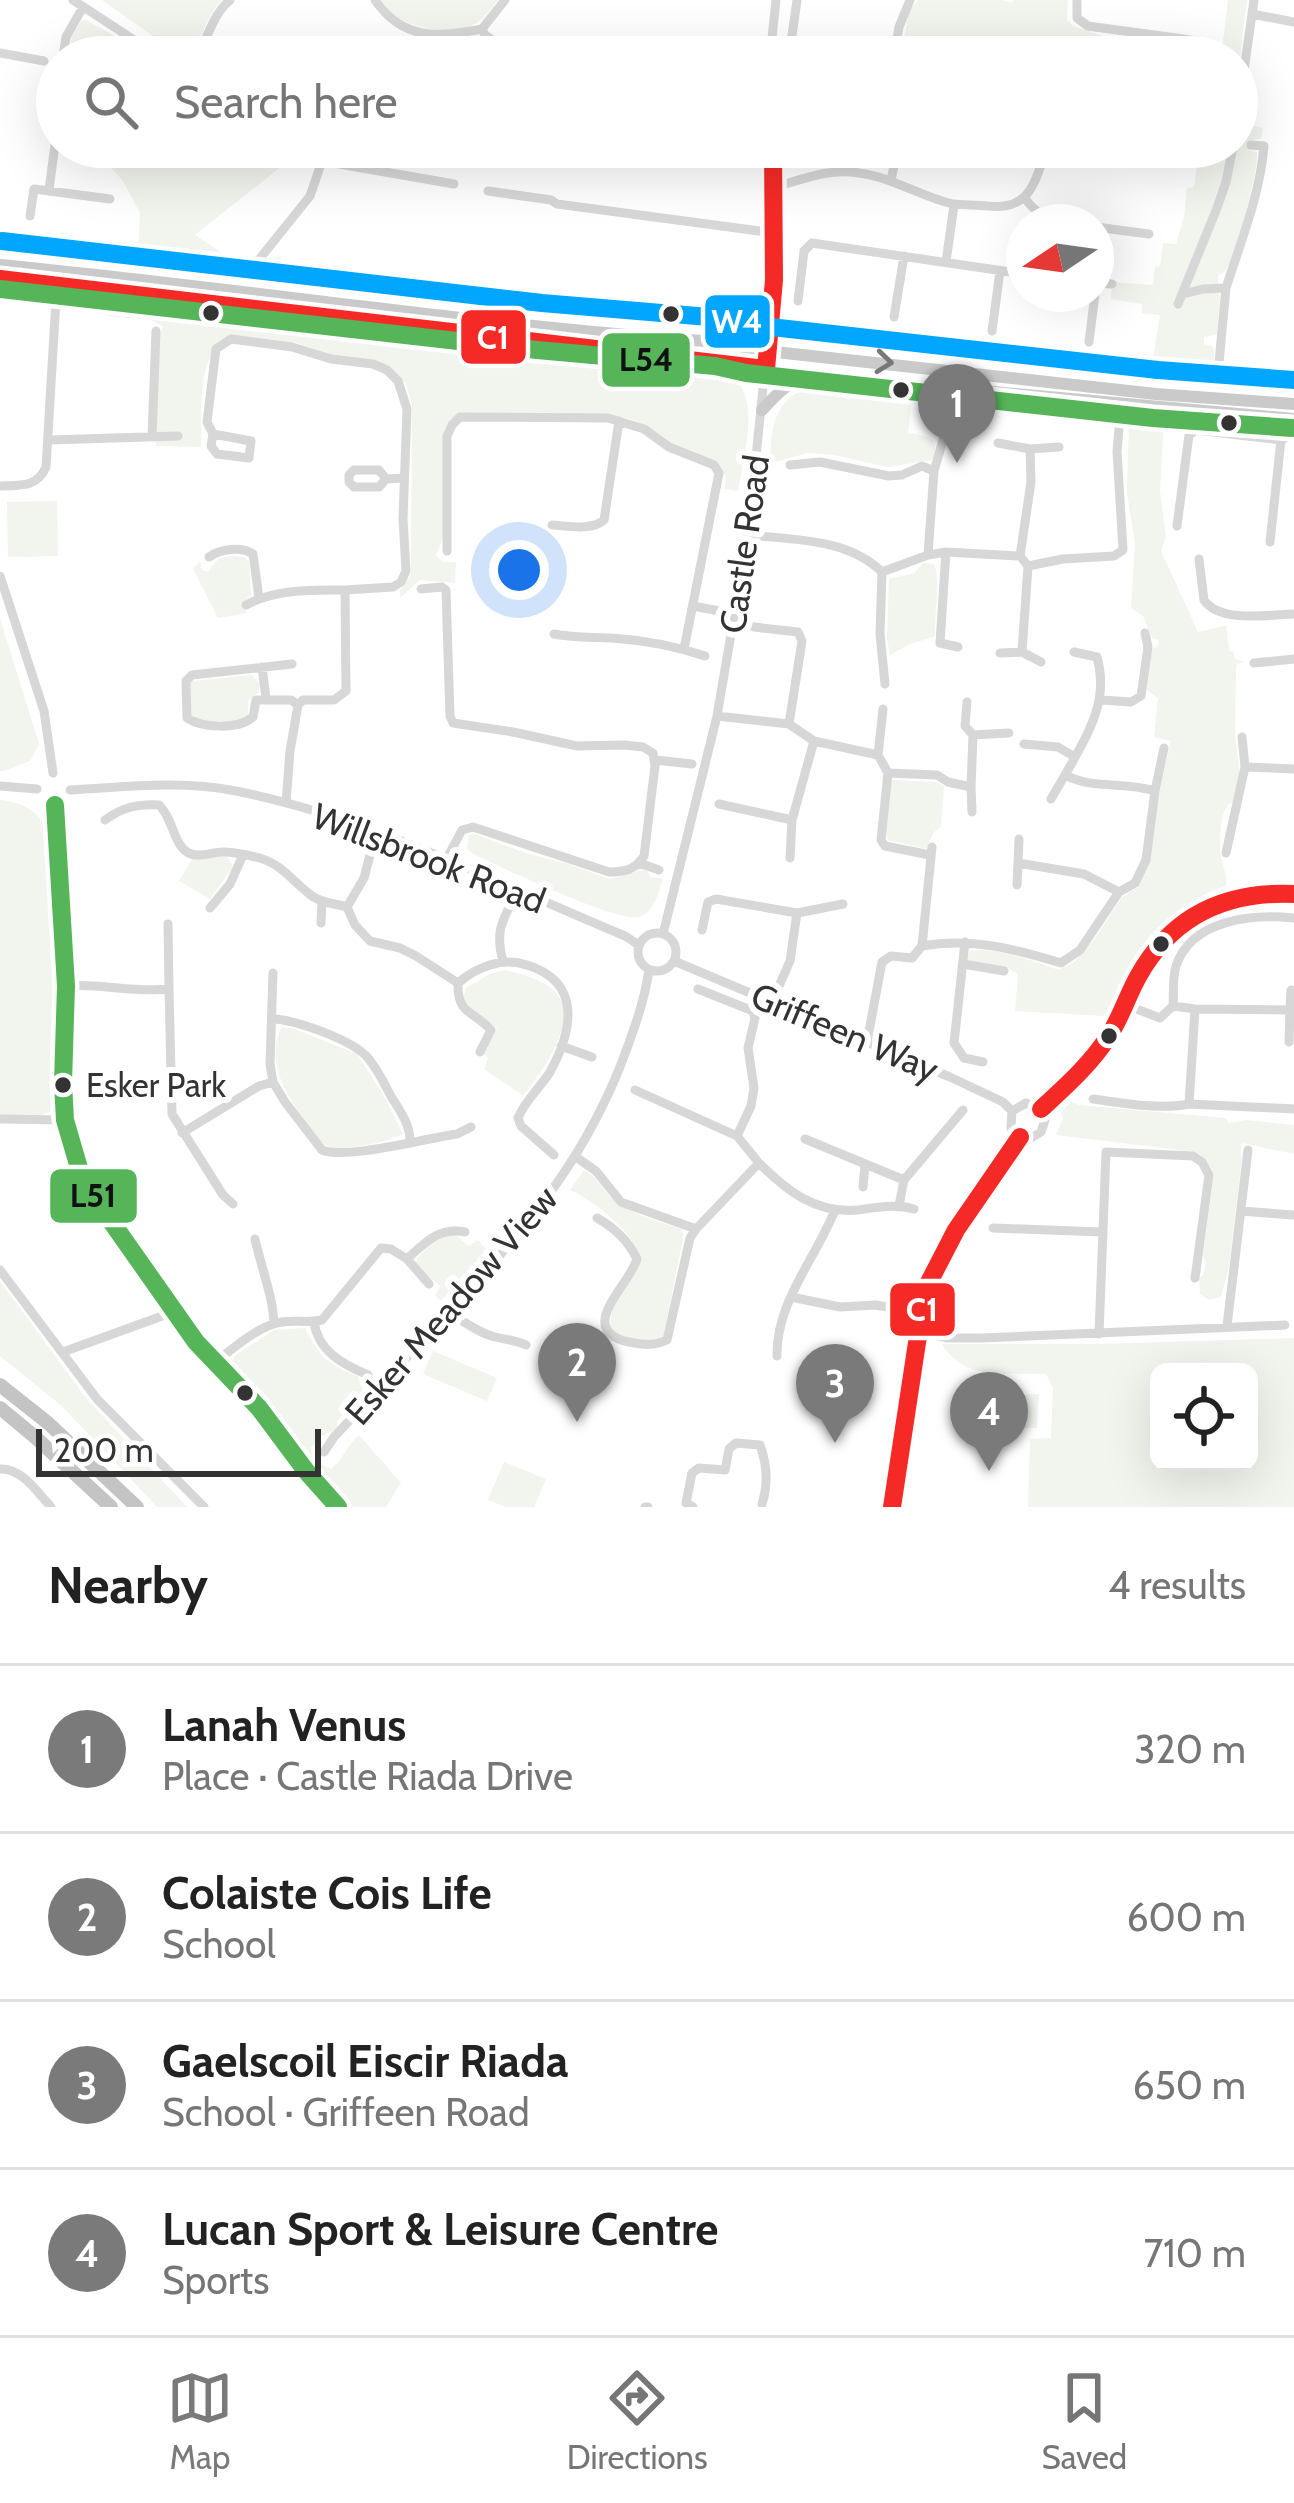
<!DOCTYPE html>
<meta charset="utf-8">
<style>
:root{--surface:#fff;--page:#f6f6f6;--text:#222;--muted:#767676;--line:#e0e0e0;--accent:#7a7a7a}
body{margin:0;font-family:Cabin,sans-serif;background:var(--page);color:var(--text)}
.controls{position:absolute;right:36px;bottom:36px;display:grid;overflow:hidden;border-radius:18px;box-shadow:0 12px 48px #0002}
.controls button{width:108px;height:108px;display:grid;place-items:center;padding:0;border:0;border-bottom:3px solid var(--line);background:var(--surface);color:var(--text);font:60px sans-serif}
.compass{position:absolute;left:1006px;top:204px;width:108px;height:108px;border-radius:50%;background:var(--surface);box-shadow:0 12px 48px #0002;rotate:257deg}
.scale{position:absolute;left:36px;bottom:30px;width:285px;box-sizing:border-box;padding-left:12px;border:6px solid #333;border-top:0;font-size:33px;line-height:42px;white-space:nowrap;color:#333;-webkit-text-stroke:9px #fff;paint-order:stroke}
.you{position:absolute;left:519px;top:570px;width:42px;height:42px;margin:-30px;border:9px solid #fff;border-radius:50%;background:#1a73e8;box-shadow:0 0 0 18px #1a73e833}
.badge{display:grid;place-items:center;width:78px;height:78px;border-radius:50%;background:var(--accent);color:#fff;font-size:39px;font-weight:700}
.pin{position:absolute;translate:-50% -99px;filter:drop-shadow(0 3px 6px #0008)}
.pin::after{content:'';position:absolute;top:63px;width:42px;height:36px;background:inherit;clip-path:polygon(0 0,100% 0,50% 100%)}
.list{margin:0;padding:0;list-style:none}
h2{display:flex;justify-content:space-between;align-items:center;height:156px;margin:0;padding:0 48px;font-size:51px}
h2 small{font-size:39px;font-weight:400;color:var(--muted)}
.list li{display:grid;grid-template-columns:78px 1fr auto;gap:36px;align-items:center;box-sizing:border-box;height:168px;padding:0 48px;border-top:3px solid var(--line)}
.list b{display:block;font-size:45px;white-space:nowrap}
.list p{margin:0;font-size:39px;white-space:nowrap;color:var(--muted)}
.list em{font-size:39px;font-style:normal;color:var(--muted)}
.icon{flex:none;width:66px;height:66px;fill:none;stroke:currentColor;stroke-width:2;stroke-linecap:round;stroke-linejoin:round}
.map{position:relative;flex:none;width:1294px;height:1507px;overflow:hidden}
.search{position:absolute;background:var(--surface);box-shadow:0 12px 48px #0002;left:36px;right:36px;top:36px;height:132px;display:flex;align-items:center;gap:30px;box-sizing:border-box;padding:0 42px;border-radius:66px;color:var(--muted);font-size:45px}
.sheet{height:828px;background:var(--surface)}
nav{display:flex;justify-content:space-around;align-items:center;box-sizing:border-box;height:168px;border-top:3px solid var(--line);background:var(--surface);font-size:33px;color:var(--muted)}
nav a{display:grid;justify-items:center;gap:6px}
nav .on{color:var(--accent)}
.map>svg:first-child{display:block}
</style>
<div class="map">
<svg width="1294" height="1507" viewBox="0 0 1294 1507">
<rect width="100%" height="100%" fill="#fff"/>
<path fill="#f1f5ed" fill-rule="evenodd" d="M102,0H222C208,13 202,39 190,56H181Z
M381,0H498C492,8 486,16 478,22C460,35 421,30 402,20C393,15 387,8 381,0Z
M919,0H1002L1012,3L1014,0H1068L1067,20L1074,26L1117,41L1115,57H901L909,10Z
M1228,0H1247L1237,81V57H1221Z
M86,20L153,57H68L72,36L81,21Z
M1237,122L1263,128L1261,139L1251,140L1250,150L1257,153C1259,169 1236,256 1226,270C1224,273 1220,274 1218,276L1220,299L1217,334L1204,337V344L1212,346L1214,351L1213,384L1224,389L872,351L807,341L795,318L1152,365L1160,315L1142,313V304L1111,299L1112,282L1153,285L1155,267L1160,266L1163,243L1176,244L1184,217L1187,188L1194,187L1199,147H1237Z
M93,147H287L297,154L195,235L255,275L278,256L304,277L300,288L137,269L140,213L123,181Z
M109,304L554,350L731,375C762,399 743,457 738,491L725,489L726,477L718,462L669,444L636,421L613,415L458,414L450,420L444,430L443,538L436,555L442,562H456L455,583L420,580L400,598V590L411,575L412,405L406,384L391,369L330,355L297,343L227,337C196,357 202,412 201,447L156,446L159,337L163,326L150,320L108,316Z
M822,386L912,394L908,433C927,436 942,437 932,460L888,467L834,455L808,453L771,463C769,424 778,389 822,386Z
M1129,416L1164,418L1160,491L1166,537L1161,551L1198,632L1226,625L1229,651L1233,652L1235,659L1244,662L1237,664L1236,671L1235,735L1240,776C1237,782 1237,788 1236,794C1232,807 1231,799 1225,810C1221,817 1220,841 1220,849C1220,861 1228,873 1226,886C1156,909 1137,956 1104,1016L1015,1011L1018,974L1008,968L971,963L968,959L969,951C996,946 1032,961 1059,970L1074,962L1094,940L1121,898L1138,887L1171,741L1154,737L1158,698L1147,690L1152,649L1159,644L1158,639L1152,638L1143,616L1131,608L1135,543L1127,493Z
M57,501L58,556L8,557L7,502Z
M233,556L244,557L249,562L251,595L242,603L247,613L218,618L193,569L200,562L202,570L208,572L219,558Z
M923,563L934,564C941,580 934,617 935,636L908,645L890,655L887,639L889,579L915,573Z
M0,618L39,744L30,761L4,771H0Z
M252,675L260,684L259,692L248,701V716L240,722L193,720L191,717L190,684L192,681Z
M893,780L936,782L944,786L941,827L934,832L926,849L888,840L886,833L889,784Z
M0,800C14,801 33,807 41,820C50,835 51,856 54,874C64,951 60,1030 59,1108L39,1116L0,1115Z
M475,834L525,853L565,863L610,879L646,869L651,877L663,879C658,893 655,911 639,917C619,924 499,866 473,854L467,849L469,835Z
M214,857H228L233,867L210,899L179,881L192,859Z
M506,970C523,975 546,980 557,994C580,1021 539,1076 523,1096L484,1069L488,1058L484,1054L497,1028L470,1009L463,999L466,988L490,974Z
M281,1028H292L357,1054L384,1096L403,1134C389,1142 342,1152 327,1146C318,1142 314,1133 308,1125C287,1096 265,1064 281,1028Z
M1071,1102L1079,1105L1225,1118L1229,1123L1246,1120L1294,1125V1154L1242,1143L1240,1153L1242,1158L1229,1267L1221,1297L1209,1300L1200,1294L1199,1278L1203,1275L1206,1262L1203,1256L1214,1173L1206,1159L1196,1152L1056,1135L1063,1118L1061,1112Z
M584,1170C598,1177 602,1190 613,1199C632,1215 658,1221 681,1229L684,1234L663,1338L656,1342L615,1335L610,1328L612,1309L639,1265C641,1235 595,1202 570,1190Z
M455,1234L468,1246L478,1240L487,1250L441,1301L435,1295L441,1286L415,1267L417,1258L439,1236Z
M0,1281L86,1398L187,1507H157L63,1407L0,1356Z
M305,1328C318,1355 329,1366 358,1376L364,1390L337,1421L338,1429L319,1437L311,1448L313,1461L331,1469C344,1459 347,1445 359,1435L401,1483L386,1507H348L312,1468L252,1388L231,1369V1362L236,1355L274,1330Z
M1294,1338V1507H1028L1030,1439L1051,1438L1053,1388L1046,1374C1008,1372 965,1382 942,1344H1101ZM1249,1372V1462H1159V1372Z
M433,1351L497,1378L487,1401L423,1374Z
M1039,1394L1037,1428H1011V1395Z
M504,1462L546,1479L534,1507H506L488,1500Z"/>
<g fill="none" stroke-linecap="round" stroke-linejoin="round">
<path stroke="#d7d7d7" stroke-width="9" d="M73,0L160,57
M375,0C403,41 438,37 482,29L505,0
M1077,0V18L1088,26L1198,41
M1252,14L1294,22
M482,29L485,35L517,57L530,54L544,57
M0,53L44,61
M63,57L66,37L83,7
M196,57C209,37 212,15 230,0
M419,57L421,34
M770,57L776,0
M789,57L797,0
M894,57L899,27L910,0
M1237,119L1254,0
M298,147L322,161L454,184
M891,180L898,147
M775,187C804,179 829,168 859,173C891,177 918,195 949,203C961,206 974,204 987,206C1000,207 1012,207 1023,198C1036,187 1041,163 1047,147
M49,190L57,130
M488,191L551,200L557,204L774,233
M1024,197C1036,214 1047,219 1066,222
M30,216L34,189L110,199
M1096,227L1149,234
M946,262L954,205
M253,267L310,196L322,161
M1096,283L1112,284
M1183,294L1203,289L1226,288C1241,241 1260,195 1264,146L1251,145
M0,296L106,306
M798,301L804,251L812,243L1024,274
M1178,304L1217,208L1226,182L1233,147
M894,317L904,256
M992,331L1000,271
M1089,342L1095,294
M1218,373L1226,288
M1277,388H1294
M213,434L251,441L249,458L217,454L211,446L213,434L207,422L216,349L231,339L292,347L331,359L373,364L387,370L398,381L407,409L403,519L406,571L401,582L393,587L345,590L346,691L334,700H303L298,705L290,751L286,803
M152,437L156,331
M49,440L178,436
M998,443L1030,449L1031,482L1020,556
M1030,449L1059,447
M790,465L820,462L889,476L902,475L922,466L934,471L928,555
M934,471L943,440L962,438
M386,479L379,470H354L349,475V482L354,487H379L386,479L404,478
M0,486C20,485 37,488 46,467L56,300
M552,525C569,526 591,531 604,520L619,421
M1177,526L1189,435L1196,430L1281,440L1294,434
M748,535C794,540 847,538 882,572
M1270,542L1281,440
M447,551V436L452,425L460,417L608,418L644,429L669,447L714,465L719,473L684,649
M946,552L940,643L958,647
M209,557C220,549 241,546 253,554L259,598
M1199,559L1204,600C1219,623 1268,615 1294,614
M1028,566L1022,652L1041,662
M882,572L928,555L946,552L1020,556L1028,566L1063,559L1114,556L1123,550L1117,451L1120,418
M882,572L880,634L885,684
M0,576L44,711L53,773
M421,589L442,587L446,590L450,716L453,723L513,732L577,746L624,745L643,747L653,753L655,766L644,856C635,870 625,872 609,872L473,827L462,830L446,860
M246,605C276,589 311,590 345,590
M693,606L735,614
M754,627L798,632L802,641L789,724
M554,634C573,638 591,637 611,638C642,640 675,646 705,656
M1000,653L1022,652
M1254,663L1294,659
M292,664L192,675L186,681L187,718C202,728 238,730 253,717L256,700H291L298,705
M262,667L266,698
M1101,700L1131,702L1141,696L1148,647L1145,633
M967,702L965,726L973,735
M717,716L789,724L814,741L878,755L888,773L937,775L948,782L971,787L973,735L1009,733
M1024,744L1058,747L1073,756
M878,755L883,709
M655,760L692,764
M1245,767L1294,769
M888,773L881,840L885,846L930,855
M0,786L37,789
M971,787L972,812
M70,790C124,787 182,780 236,791C372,818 497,883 625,936L639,945
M1155,791L1164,748
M1051,799L1065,775
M719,804L792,820
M55,805L66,986L63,1083L65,1120L79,1168L94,1197L196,1342L259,1408L306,1471L338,1507
M105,820C122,807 138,804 159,805C173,818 173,843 187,852C197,859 211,852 223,852C235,852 248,855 260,858C283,865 294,883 312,896C323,904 335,903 347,907L355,925L370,941L400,948L416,956L458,983C478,966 503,957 527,965C582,982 573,1030 550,1072C540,1088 525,1100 518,1118L521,1126L554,1155
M1226,853L1245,767L1242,737
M790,858L792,820L814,741
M639,863L659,870
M1018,863L1019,839
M1017,885L1018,863L1084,874L1119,892
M347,907L364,878L371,851
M210,908L230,884L243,855
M321,923L322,902
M168,924L169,989
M702,930L708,902L716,899L797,913
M638 952a19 19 0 1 1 38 0a19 19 0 1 1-38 0Z
M663,934L717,716L748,535L774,280L773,147
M965,942L954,1043L964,1058L983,1062
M922,946C970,937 1016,949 1061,963L1080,950L1119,892L1135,883L1146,860L1155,791C1125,781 1094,790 1065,775C1086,738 1110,702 1097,657L1074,652
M503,961C494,929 504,919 517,891
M674,961L950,1077L1003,1102L1012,1111
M963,964L1004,971
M273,973L270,1064L273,1082L285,1102L322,1150C346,1160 427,1138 457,1134L471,1127
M458,983C457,1015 473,1010 491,1030L480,1052
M66,986C100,983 134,993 169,989L172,1114L223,1195L233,1204
M698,989L753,1011L755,1018L748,1048L754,1088L751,1106L737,1136
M772,1002L790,961L797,913L843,904
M1126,1005L1160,1018L1173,1006
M1173,1006C1174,993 1172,979 1176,966C1192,919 1252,914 1294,918
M1173,1006L1195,1009L1290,1010L1289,1042
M1290,1010L1291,990
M273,1019C296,1020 353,1040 368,1058C378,1070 385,1085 392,1098C401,1112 410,1125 410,1141
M867,1042L882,962L891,956L912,958L922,946L932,847
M561,1046L592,1057
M635,1090L737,1136L759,1163
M1093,1099C1123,1103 1159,1110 1189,1104L1294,1109
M1189,1104L1195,1009
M1041,1109C1066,1085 1092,1063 1110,1034C1122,1015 1129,994 1139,975C1171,917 1229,887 1294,894
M0,1119L65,1120
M182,1133L259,1086L273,1082
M1020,1137L1011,1128L1012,1111L1026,1103L1041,1109
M1020,1137L1031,1138L1041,1132L1045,1120L1041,1109
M805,1139L904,1180
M576,1157L596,1171L621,1202L696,1229
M863,1187L865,1165
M899,1206L904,1180L963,1110
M1241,1211L1293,1215
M597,1218C615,1228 628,1240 637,1259C629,1286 574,1330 629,1342C643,1345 654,1346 667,1340L690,1238L696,1229L759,1163C787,1191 816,1214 858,1210C877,1207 896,1204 914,1209
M993,1228L1102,1232
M255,1239C261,1267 273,1296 274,1324
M407,1259L429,1284
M0,1270L97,1399L204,1507
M791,1297L840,1307L875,1305L893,1308
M448,1312C463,1321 479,1333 495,1337C507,1340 515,1340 526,1345
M314,1322C318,1351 342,1364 368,1375
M1227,1326L1248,1150
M917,1332L948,1338H981L1285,1325
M1099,1334L1106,1152L1193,1156L1202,1162L1209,1175L1195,1278
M63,1352L176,1311
M777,1356C776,1302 816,1258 835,1210
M215,1362C234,1348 259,1325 282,1322C296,1320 308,1323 322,1320L381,1248L391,1249L407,1259C425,1243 438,1227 465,1232
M324,1452L334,1437C372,1397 408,1355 446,1315C520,1234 578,1171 620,1067C632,1035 644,1004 649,970
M0,1469C22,1468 37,1492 51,1507
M645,1507H648
M693,1507L686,1503L692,1473L699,1468L725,1470L729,1449L736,1443L760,1445C767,1464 768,1485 762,1504
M892,1507L925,1290C946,1232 989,1189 1020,1137"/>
<path stroke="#cacaca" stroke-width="12" d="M0,265C240,288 479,326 719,342L749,349L1156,394L1294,404
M0,279L813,376L1294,419
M721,341C749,334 754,329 771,305
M762,410C774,397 787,382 806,377"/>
<path stroke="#c4c4c4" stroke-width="14" d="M0,1385L48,1423L137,1507
M0,1408L35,1437L111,1507"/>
<defs>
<path id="bus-1" d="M0,279L766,369L774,280L773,147
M1041,1109C1066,1086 1092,1063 1110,1034C1122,1015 1128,994 1139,975C1173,915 1227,891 1294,894
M892,1507L925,1290L956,1230L1020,1137"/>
<path id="bus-2" d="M0,289L537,350L715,366L746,373L1153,418L1292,428"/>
<path id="bus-3" d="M2,241L542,303L721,318L753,325L1158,370L1294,380"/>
<path id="bus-4" d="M55,805L66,986L63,1083L65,1120L79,1168L94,1197L196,1342L259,1408L306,1471L338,1507"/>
</defs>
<use href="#bus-1" stroke="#fff" stroke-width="27"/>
<use href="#bus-2" stroke="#fff" stroke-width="27"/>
<use href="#bus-3" stroke="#fff" stroke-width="27"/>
<use href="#bus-4" stroke="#fff" stroke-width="27"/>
<use href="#bus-1" stroke="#f52a26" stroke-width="18"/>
<use href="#bus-2" stroke="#56b559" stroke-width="18"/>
<use href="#bus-3" stroke="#00a6ff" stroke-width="18"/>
<use href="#bus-4" stroke="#56b559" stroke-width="18"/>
</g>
<defs><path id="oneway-chevron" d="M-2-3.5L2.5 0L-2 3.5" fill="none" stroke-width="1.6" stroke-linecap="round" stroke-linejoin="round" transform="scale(3)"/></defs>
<use stroke="#777" href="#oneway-chevron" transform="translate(884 362) rotate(6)"/>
<g fill="#333" stroke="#fff" stroke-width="4.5">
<circle cx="211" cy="313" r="10"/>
<circle cx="671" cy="314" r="10"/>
<circle cx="901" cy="390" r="10"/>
<circle cx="1229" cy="423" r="10"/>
<circle cx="1161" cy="944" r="10"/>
<circle cx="1109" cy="1036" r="10"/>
<circle cx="63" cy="1085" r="10"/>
<circle cx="245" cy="1393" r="10"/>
</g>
<g text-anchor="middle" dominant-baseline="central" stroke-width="12" stroke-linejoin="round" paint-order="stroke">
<g font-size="33" fill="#333" stroke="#fff" text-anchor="start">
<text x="86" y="1085">Esker Park</text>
</g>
<g font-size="36" fill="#333" stroke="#fff">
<text transform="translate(744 544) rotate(-82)">Castle Road</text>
<text transform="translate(429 858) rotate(21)">Willsbrook Road</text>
<text transform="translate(845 1032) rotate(23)">Griffeen Way</text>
<text transform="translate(451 1305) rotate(-49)">Esker Meadow View</text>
</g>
</g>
<g stroke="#fff" stroke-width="4.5">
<rect x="703" y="293" width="69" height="57" rx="12" fill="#00a6ff"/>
<rect x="459" y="308" width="69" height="58" rx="12" fill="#f52a26"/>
<rect x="600" y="331" width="92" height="58" rx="12" fill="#56b559"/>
<rect x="48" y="1167" width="91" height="58" rx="12" fill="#56b559"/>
<rect x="888" y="1281" width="69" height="57" rx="12" fill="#f52a26"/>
</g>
<g font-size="33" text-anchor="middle" font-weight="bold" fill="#fff">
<text x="737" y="333">W4</text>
<text x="493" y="349">C1</text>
<text x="922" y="1321">C1</text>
</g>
<g font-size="33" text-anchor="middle" font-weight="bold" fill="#111">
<text x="646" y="371">L54</text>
<text x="93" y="1207">L51</text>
</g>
</svg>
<div class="controls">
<button><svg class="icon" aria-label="locate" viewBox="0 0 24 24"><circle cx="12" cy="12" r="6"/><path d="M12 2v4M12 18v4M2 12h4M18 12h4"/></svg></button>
</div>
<svg class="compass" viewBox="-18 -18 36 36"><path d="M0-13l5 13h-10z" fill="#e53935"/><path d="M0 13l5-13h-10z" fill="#767676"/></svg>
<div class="scale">200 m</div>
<div class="you"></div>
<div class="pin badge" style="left:957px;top:463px">1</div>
<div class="pin badge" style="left:577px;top:1422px">2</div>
<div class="pin badge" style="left:835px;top:1443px">3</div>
<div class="pin badge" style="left:989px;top:1471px">4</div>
<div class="search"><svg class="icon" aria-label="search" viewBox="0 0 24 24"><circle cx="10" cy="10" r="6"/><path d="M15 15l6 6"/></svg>Search here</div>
</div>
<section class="sheet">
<h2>Nearby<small>4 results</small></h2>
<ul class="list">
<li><span class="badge">1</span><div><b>Lanah Venus</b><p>Place · Castle Riada Drive</p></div><em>320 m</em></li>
<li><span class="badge">2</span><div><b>Colaiste Cois Life</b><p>School</p></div><em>600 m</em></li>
<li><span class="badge">3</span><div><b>Gaelscoil Eiscir Riada</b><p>School · Griffeen Road</p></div><em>650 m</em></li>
<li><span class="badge">4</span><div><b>Lucan Sport &amp; Leisure Centre</b><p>Sports</p></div><em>710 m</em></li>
</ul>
</section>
<nav>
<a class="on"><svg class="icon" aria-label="map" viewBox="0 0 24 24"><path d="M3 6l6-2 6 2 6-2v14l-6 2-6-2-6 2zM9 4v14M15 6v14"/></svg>Map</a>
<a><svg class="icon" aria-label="directions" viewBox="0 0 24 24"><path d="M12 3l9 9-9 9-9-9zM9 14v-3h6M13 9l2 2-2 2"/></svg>Directions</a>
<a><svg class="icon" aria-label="saved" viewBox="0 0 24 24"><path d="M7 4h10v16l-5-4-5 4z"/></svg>Saved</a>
</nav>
